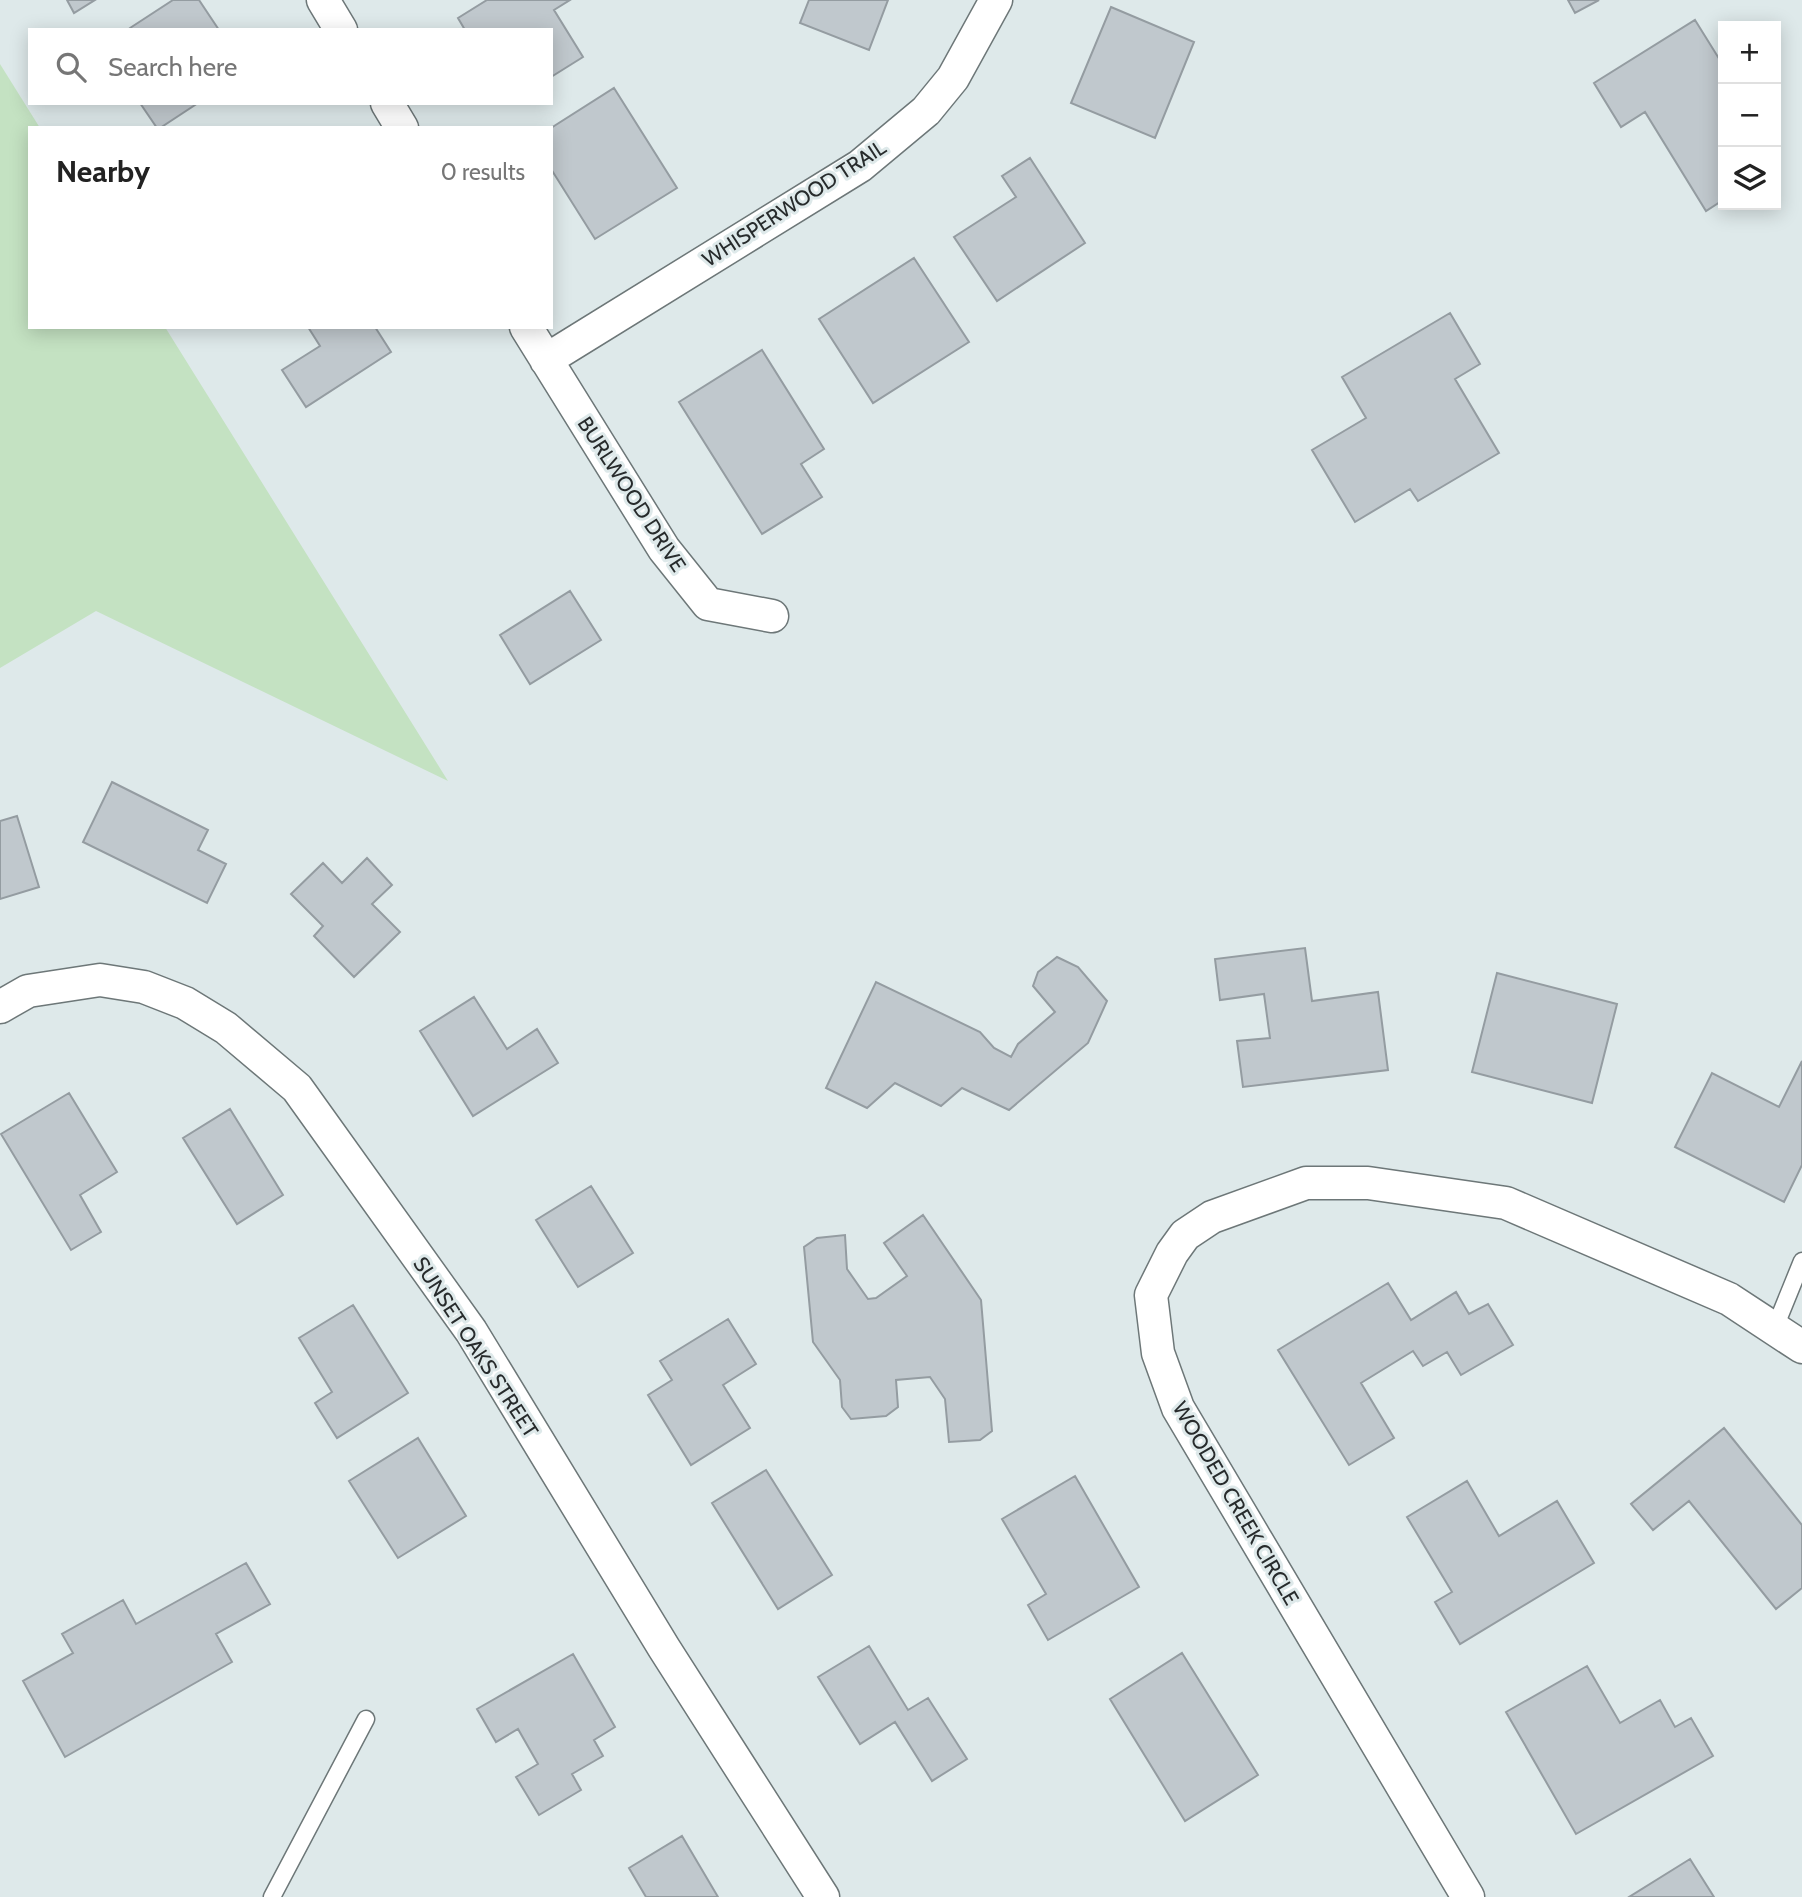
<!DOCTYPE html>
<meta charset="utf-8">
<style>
:root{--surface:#fff;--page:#f2f2f2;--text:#222;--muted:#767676;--line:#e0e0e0}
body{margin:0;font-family:Cabin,sans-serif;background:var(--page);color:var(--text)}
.controls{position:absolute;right:21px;top:21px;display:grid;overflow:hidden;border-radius:0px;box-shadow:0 4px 18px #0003}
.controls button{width:63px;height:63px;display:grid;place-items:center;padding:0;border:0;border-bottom:2px solid var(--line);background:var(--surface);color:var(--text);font:35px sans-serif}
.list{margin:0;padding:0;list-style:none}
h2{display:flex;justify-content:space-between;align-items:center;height:91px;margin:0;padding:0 28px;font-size:30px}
h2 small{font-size:23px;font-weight:400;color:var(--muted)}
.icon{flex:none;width:38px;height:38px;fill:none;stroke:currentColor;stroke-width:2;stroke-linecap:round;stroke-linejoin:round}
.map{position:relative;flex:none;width:1802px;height:1897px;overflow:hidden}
.search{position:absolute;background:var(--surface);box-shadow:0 4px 18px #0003;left:28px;top:28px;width:525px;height:77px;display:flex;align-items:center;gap:18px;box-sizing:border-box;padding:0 24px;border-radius:0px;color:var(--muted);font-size:26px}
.panel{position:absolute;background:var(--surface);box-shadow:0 4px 18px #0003;left:28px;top:126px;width:525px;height:203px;border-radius:0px}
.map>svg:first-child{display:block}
</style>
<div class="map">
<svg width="1802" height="1897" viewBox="0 0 1802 1897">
<rect width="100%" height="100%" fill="#dee9ea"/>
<path fill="#c4e2c2" d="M0,64L40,128H30V327H165L448,781L96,611L0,668Z"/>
<path fill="#c0c8cd" stroke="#949ca1" stroke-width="2" d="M67,0H95L74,13Z
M173,0H199L219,30H131L130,28Z
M487,0H570L554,10L583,57L551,77V30H465L458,18Z
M809,0H888L869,50L800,23Z
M1568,0H1599L1575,13Z
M1111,7L1194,42L1155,138L1071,103Z
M1695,20L1723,65V200L1706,211L1645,112L1621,127L1594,83Z
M614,88L677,188L595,239L551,169V128Z
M140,103H198L160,128H157Z
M1030,158L1085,243L997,301L954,237L1016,197L1002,176Z
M914,258L969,342L873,403L819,319Z
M1450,313L1480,364L1455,379L1499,453L1418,501L1410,489L1355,522L1312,450L1366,418L1342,377Z
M308,327H375L391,352L306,407L282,370L320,346Z
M762,350L824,449L801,464L822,497L762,534L679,402Z
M570,591L601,640L530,684L500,635Z
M112,782L208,830L198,850L226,864L207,903L83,842Z
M17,816L39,887L0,899V821Z
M367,858L392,885L372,904L400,932L354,977L314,936L323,926L291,894L323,863L342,883Z
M1305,948L1312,1001L1378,992L1388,1070L1243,1087L1237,1041L1270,1038L1264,994L1220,1000L1215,959Z
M1057,957L1078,967L1107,1001L1088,1043L1009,1110L962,1088L941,1106L895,1083L867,1108L826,1088L876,982L980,1032L994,1048L1011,1057L1018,1044L1055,1012L1033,986L1038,972Z
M1497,973L1617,1004L1592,1103L1472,1072Z
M474,997L507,1049L537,1029L558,1063L473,1116L420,1031Z
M1802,1061V1165L1784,1202L1675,1147L1712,1073L1779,1107Z
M69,1093L117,1172L80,1195L101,1232L71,1250L1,1134Z
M230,1109L283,1195L237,1224L183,1138Z
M591,1186L633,1253L578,1287L536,1220Z
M923,1215L981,1300L992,1431L980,1440L949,1442L945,1399L930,1377L896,1380L898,1407L886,1416L851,1419L842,1407L840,1380L813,1342L804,1247L817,1238L845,1235L847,1269L868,1299L876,1298L907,1276L884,1243Z
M1388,1283L1411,1320L1456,1292L1469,1314L1488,1304L1513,1345L1461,1375L1447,1352L1423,1366L1413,1351L1361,1383L1394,1438L1349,1465L1278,1350Z
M353,1305L408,1393L337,1438L315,1403L332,1392L299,1338Z
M728,1319L756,1364L723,1385L750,1428L691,1465L648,1395L672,1380L660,1361Z
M1724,1428L1802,1525V1588L1776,1609L1689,1501L1653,1530L1631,1504Z
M418,1438L466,1516L398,1558L349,1481Z
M766,1470L832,1575L778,1609L712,1503Z
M1075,1476L1139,1587L1048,1640L1028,1605L1046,1594L1002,1519Z
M1467,1481L1499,1536L1557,1501L1594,1563L1460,1644L1435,1602L1452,1592L1407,1517Z
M246,1563L270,1604L216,1634L232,1662L65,1757L23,1681L73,1653L62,1634L123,1600L136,1624Z
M869,1646L908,1710L928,1698L967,1759L932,1781L895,1722L860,1744L818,1677Z
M1182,1653L1258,1775L1185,1821L1110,1699Z
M573,1654L615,1727L594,1740L603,1756L572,1774L581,1790L539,1815L516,1777L538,1764L518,1729L496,1742L477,1709Z
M1587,1666L1620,1723L1660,1700L1675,1727L1691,1718L1713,1756L1576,1834L1506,1712Z
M682,1836L718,1897H646L629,1868Z
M1690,1859L1714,1897H1629Z"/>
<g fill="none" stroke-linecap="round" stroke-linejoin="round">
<defs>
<path id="lane" d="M1774,1330L1802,1261
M272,1897L366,1719"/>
<path id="street" d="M323,0L341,30
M387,103L402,128
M526,327L664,549L708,604L772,616
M546,360L860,166L926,111L953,78L996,0
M0,1007L28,991L100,980L144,987L185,1003L226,1028L297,1088L471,1331L664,1648L823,1897
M1468,1897L1178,1408L1158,1353L1151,1295L1172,1253L1185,1235L1212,1217L1306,1183H1368L1506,1203L1729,1299L1802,1347"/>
</defs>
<use href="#lane" stroke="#6d7778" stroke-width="19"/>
<use href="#street" stroke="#6d7778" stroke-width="35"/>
<use href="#lane" stroke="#fff" stroke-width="16"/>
<use href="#street" stroke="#fff" stroke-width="32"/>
</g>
<g text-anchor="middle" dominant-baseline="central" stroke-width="6" stroke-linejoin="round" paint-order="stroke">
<g font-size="21" fill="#272b2c" stroke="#dee9ea">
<text transform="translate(794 203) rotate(-33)">WHISPERWOOD TRAIL</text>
<text transform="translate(632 494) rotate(57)">BURLWOOD DRIVE</text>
<text transform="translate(476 1347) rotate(57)">SUNSET OAKS STREET</text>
<text transform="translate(1236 1503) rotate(60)">WOODED CREEK CIRCLE</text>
</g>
</g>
</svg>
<div class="controls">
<button>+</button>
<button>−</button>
<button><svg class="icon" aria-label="layers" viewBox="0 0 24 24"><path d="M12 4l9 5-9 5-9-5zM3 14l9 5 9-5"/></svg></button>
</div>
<div class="search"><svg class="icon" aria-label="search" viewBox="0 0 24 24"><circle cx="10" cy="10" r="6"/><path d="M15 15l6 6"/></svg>Search here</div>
<section class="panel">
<h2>Nearby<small>0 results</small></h2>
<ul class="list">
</ul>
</section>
</div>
